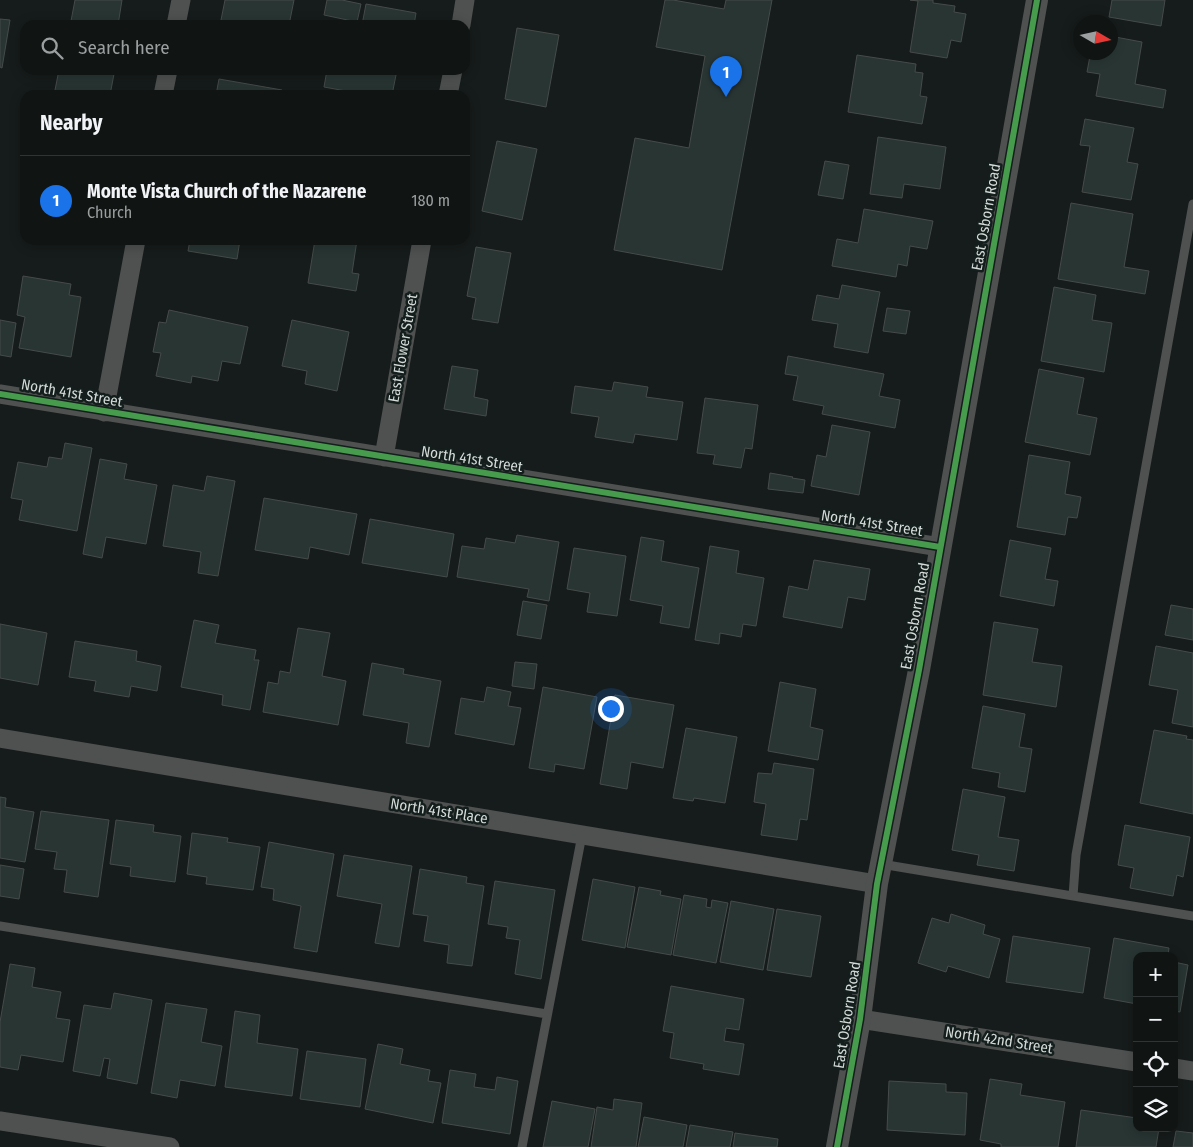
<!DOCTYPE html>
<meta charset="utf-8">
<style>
:root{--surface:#101514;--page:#1e2222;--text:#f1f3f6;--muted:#9c9fa0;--line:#303434;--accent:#1a73e8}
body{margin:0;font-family:"Fira Sans Condensed",sans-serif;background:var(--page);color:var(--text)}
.controls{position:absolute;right:15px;bottom:15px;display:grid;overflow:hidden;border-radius:10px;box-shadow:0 2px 12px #0003}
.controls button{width:45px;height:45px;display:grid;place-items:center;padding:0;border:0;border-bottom:1px solid var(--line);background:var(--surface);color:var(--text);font:25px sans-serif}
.compass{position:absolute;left:1073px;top:15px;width:45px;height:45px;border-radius:50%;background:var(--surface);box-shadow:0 2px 12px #0003;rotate:99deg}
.you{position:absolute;left:610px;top:708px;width:18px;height:18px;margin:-12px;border:4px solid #fff;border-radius:50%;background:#1a73e8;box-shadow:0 0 0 8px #1a73e833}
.badge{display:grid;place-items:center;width:32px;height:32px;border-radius:50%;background:var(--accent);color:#fff;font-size:16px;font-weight:700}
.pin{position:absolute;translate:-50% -41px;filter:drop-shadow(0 1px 2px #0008)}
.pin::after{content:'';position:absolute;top:26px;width:18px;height:15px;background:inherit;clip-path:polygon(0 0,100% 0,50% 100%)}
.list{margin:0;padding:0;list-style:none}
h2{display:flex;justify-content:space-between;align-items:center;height:65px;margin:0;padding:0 20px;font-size:21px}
h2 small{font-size:16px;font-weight:400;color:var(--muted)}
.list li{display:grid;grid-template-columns:32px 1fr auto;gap:15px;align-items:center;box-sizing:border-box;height:90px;padding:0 20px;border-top:1px solid var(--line)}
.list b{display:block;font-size:19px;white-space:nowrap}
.list p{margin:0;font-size:16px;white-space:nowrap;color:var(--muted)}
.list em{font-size:16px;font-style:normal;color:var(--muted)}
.icon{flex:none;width:28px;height:28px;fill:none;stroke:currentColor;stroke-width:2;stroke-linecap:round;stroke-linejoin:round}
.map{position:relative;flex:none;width:1193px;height:1147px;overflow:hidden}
.search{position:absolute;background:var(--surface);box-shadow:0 2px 12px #0003;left:20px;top:20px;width:450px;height:55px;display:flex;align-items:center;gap:12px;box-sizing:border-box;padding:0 18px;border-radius:15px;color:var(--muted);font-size:19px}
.panel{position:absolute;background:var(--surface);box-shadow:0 2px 12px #0003;left:20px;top:90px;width:450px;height:155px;border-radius:15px}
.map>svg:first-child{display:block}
</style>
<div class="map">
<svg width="1193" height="1147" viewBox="0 0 1193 1147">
<rect width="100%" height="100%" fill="#161c1b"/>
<path fill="#283533" stroke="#464b4a" d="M75,0H122L118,25H84L85,24L71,21Z
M225,0H294L289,25H220Z
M327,0H342L361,4L357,22L324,15Z
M665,0H673L724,9L726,0H772L722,270L614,250L635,138L689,148L705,56L656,47Z
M910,0H933V3L955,6L954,12L966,14L961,42L951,40L947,58L910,52L918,1Z
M1112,0H1165L1161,26L1109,17Z
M366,4L416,13L414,25H362Z
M0,19L10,20L2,68L0,67Z
M517,28L559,35L546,107L505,99Z
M1110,36L1142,42L1135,84L1166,90L1163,108L1096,96L1100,74L1087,72L1090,56L1097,57L1098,52H1110Z
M857,55L916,64L915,72L923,73L920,96L927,97L922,124L848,112Z
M59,70H96L114,74L110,95H54Z
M327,70H397L392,95H368L324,87Z
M219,79L282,90L281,95H216Z
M1085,119L1134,128L1127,162L1138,164L1131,200L1082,192L1090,146L1080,145Z
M878,137L946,147L940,189L904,184L902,198L870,194Z
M497,141L537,149L522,220L482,211Z
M825,161L849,165L843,199L818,195Z
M1071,203L1133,214L1124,267L1149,271L1145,294L1058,279Z
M864,209L933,221L927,249L910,246L907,266L898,264L896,277L832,266L837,239L858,243Z
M190,240H240L237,259L188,251Z
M315,240H357L352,273L359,274L356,291L308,283Z
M476,247L511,253L498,323L472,319L476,298L467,296Z
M23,276L71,284L69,295L81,297L71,357L19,348L25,317L17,315Z
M842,285L880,292L868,353L834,347L838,324L812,320L817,295L839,299Z
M1054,287L1096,295L1092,320L1112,323L1104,372L1041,361Z
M887,308L910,311L906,334L883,331Z
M169,310L248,327L240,364L222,361L218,381L192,376L191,383L156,376L161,353L153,352L159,322L166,323Z
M0,320L16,323L11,357L0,355Z
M292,320L349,332L337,391L305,384L307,371L282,366Z
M788,356L884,374L879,396L900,400L895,428L822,414L824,406L793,400L798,376L785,374Z
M452,366L478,370L474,397L488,400L486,416L444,409Z
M1039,369L1084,378L1077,414L1097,418L1090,455L1025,442Z
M614,382L648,387L646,397L683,402L677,440L635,434L633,443L595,437L599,417L571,413L575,386L612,391Z
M705,398L758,405L752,449L745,448L741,468L713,464L715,455L697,453Z
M832,425L870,432L859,495L811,486L817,455L826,457Z
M65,443L92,448L77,531L19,520L23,500L11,498L18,462L47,467L49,457L62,459Z
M1029,455L1070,462L1065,494L1081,497L1077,518L1068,517L1065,535L1017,527Z
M100,459L127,464L124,479L157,485L146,544L106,537L102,558L83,554Z
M770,473L793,477L792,478L805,480L803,493L768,489Z
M207,476L235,481L218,576L198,573L201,552L163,546L173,485L204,491Z
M264,498L357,514L349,555L310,547L308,559L255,550Z
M370,519L454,534L447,577L362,563Z
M517,535L559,542L549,601L527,597L529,589L457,577L462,546L484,549L486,538L515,543Z
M641,537L664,541L661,561L699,568L689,628L660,623L663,606L630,600Z
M1010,540L1051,548L1045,579L1058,581L1054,606L1000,596Z
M710,546L739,551L736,573L764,578L756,626L743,624L741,637L720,633L719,644L695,640Z
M574,548L626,556L617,616L587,612L590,593L567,589Z
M814,560L870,569L865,600L848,597L842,628L783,617L789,586L808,590Z
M523,601L547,605L541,639L517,635Z
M1171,605L1193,609V640L1165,635Z
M194,620L219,625L215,643L256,650L254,660H259L250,710L222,705L223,695L181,687Z
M994,622L1038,629L1032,662L1062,666L1056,707L983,695Z
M0,624L47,633L38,685L0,678Z
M298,628L330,633L322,676L346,681L338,725L263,712L268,682L278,684L280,671L290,673Z
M75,641L137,651L136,661L161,666L157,691L131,686L129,697L94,691L96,681L69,677Z
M1156,646L1193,653V727L1172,723L1178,690L1149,685Z
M515,662L537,664L534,689L512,686Z
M372,663L404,669L403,674L441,681L429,747L406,743L409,723L363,715Z
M780,682L816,689L810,727L823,730L818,760L768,751Z
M487,687L511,692L508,706L521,708L514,745L455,734L461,698L484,702Z
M543,687L597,697L584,769L555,764L554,772L529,768Z
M615,695L674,705L663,768L631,762L627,789L600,784Z
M983,706L1025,714L1019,747L1032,749L1025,792L998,787L1000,773L972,768Z
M686,728L737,737L725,803L694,798L693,801L673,798Z
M1154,730L1187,736L1186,739L1193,740V814L1140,803Z
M774,763L814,769L807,820L800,819L797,840L761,835L766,804L754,802L758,773L772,774Z
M963,789L1005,797L998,837L1019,840L1014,871L977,865L979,855L952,850Z
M0,797L6,798L5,807L34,812L25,862L0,858Z
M41,811L109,820L98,897L64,892L67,870L54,869L57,852L35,849Z
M116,820L154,825L153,832L181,836L175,882L130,876L131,867L110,864Z
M1125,825L1190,837L1183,877L1177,875L1173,896L1130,888L1134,868L1118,865Z
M192,833L228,838L227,842L260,847L253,890L206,884L207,877L187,874Z
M269,842L334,854L317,952L294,948L301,906L273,900L274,889L261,887Z
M344,855L412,866L399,947L375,943L382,904L337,896Z
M0,865L24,869L19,899L0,896Z
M420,869L467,877L466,883L484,886L472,966L447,963L449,945L424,941L428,916L413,914Z
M593,879L635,887L625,948L582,940Z
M495,881L555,890L541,979L515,974L520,940L506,938L508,927L488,924Z
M639,887L661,891L660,895L681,899L671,955L627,947Z
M684,895L707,899L706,907L711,908L712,900L728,903L716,963L673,955Z
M731,901L774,909L763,970L720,962Z
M777,909L821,916L811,977L767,970Z
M951,914L985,925L983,934L1000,939L989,978L948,966L946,972L918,963L932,918L949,923Z
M1013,936L1090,948L1083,993L1006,982Z
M1114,938L1169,948L1168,956H1137V1004L1104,998Z
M1174,962L1188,965L1180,1012L1174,1011Z
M10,964L35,968L32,987L61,992L56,1018L70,1020L63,1062L21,1055L18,1070L0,1067V1022Z
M671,986L744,999L739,1030L726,1028L724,1041L744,1044L739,1075L703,1069L704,1064L670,1058L674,1033L663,1031Z
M114,993L152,1000L137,1084L107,1078L110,1059L104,1058L100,1076L73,1071L84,1005L111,1009Z
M166,1003L207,1009L201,1042L222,1046L215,1086L180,1080L177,1098L151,1093Z
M235,1011L260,1015L257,1043L298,1049L292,1096L225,1087Z
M378,1044L403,1049L400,1064L430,1070L428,1081L441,1083L433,1123L365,1109Z
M307,1051L366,1059L360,1107L300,1099Z
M450,1070L476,1074L474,1087L495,1090L497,1077L518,1081L510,1134L442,1123Z
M990,1079L1022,1084L1020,1095L1065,1102L1058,1147H1001V1144L980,1140Z
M889,1081L946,1084V1092L967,1093L965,1135L887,1130Z
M614,1099L642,1103L636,1147H591L597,1107L613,1110Z
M552,1101L595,1109L588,1147H543Z
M1081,1110L1137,1118V1128H1159L1156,1147H1076Z
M644,1117L687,1125L683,1147H638Z
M690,1125L733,1132L730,1147H686Z
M1176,1131L1193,1133V1147H1173Z
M735,1133L778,1139L777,1147H733Z"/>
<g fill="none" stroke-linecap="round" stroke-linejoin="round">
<path stroke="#4f5050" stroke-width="9" d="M881,864L1193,916
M1073,896L1076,855L1193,204
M0,926L547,1014
M522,1147L582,835"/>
<path stroke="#4f5050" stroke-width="19" d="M176,25L181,0
M461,25L465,0
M163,95L168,70
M448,95L453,70
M0,394L940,547
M104,412L136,240
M384,457L422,240
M0,738L877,884
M860,1019L1137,1062
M1174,1068L1193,1071
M0,1121L170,1147"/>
<path stroke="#4f5050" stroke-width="22" d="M837,1147L860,1019L877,884L919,670L1037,0"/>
<defs>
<path id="cycleway" d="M0,394L940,547
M837,1147L860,1019L877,884L919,670L1037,0"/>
</defs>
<use href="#cycleway" stroke="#141e1c" stroke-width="9"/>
<use href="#cycleway" stroke="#469c4c" stroke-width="6"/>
</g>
<g text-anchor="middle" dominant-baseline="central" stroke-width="5" stroke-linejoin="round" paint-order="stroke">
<g font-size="15" fill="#d3dad8" stroke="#141e1c">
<text transform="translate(986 217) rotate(-80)">East Osborn Road</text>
<text transform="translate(403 348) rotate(-80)">East Flower Street</text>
<text transform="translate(72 393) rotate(10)">North 41st Street</text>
<text transform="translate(472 459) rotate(9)">North 41st Street</text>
<text transform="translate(872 523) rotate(9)">North 41st Street</text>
<text transform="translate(915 616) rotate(-80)">East Osborn Road</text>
<text transform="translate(439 811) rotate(9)">North 41st Place</text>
<text transform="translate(847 1015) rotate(-81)">East Osborn Road</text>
<text transform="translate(999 1040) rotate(9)">North 42nd Street</text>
</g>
</g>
</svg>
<div class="controls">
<button>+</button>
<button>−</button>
<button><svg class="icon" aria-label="locate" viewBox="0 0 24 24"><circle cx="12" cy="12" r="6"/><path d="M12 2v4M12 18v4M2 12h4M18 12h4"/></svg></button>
<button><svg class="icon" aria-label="layers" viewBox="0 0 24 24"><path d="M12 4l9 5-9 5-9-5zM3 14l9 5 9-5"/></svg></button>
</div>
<svg class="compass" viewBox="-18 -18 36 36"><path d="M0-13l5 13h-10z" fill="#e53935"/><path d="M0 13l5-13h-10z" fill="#9c9fa0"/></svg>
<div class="you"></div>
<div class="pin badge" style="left:726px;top:97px">1</div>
<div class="search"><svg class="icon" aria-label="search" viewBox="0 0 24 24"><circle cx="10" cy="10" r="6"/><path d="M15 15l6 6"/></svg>Search here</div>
<section class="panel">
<h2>Nearby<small></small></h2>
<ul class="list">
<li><span class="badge">1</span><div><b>Monte Vista Church of the Nazarene</b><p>Church</p></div><em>180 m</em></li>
</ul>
</section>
</div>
